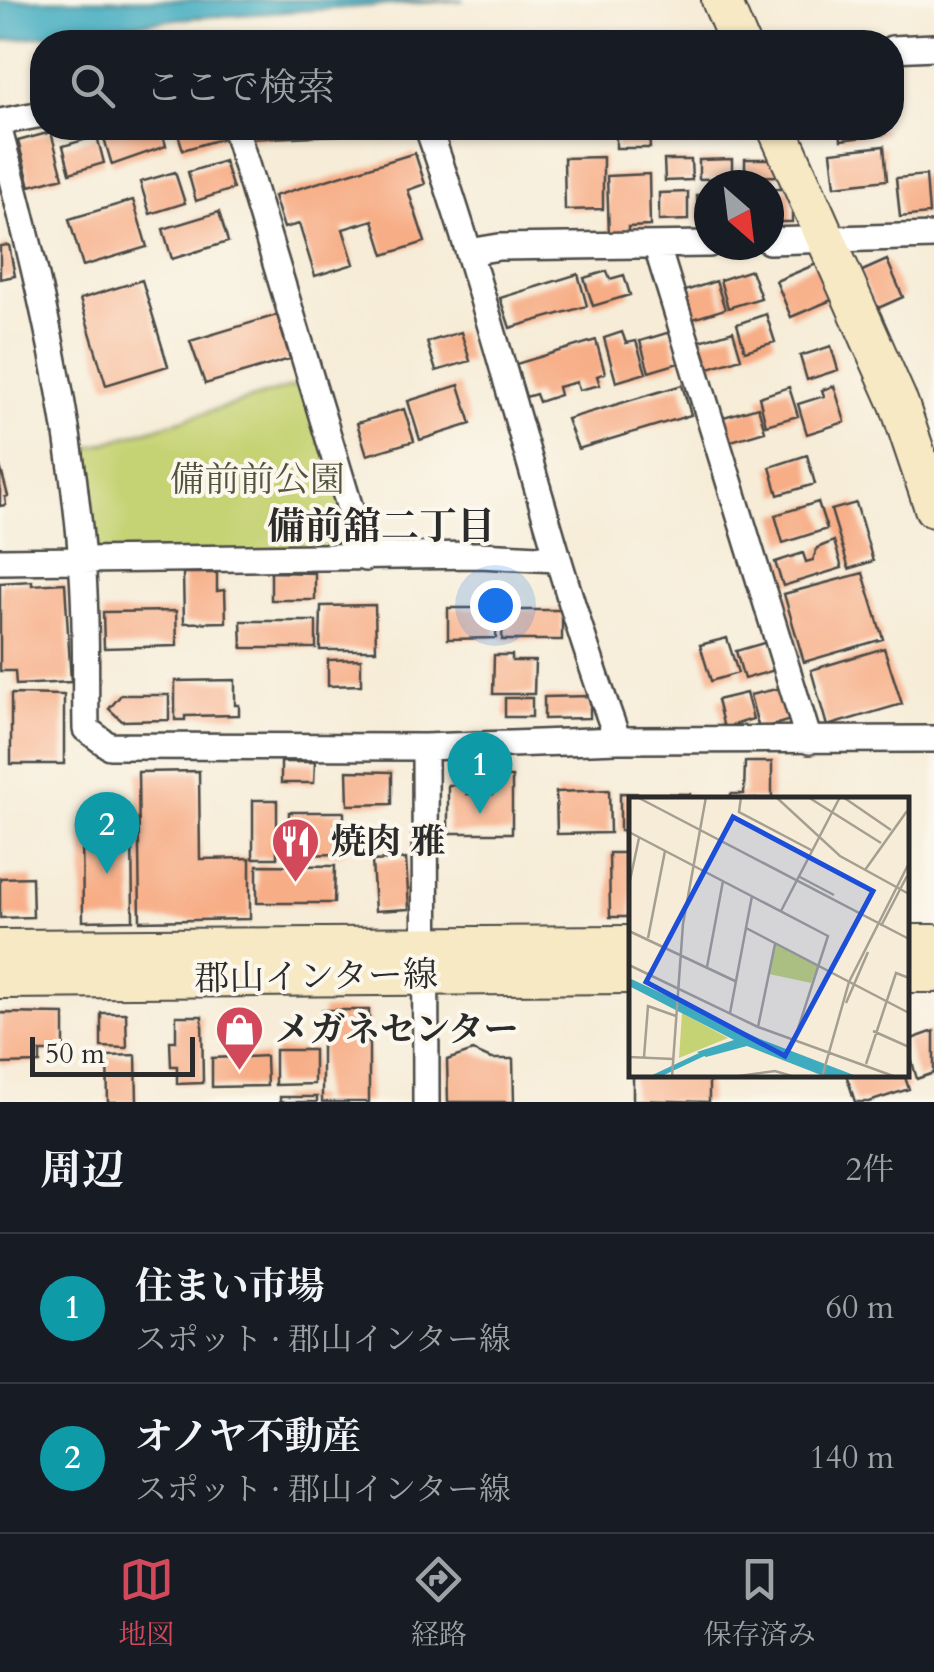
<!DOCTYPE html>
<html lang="ja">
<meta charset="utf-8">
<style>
:root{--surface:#171b24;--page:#242831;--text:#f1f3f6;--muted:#9ea1a6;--line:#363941;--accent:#d1495b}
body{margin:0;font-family:Cardo,"Noto Serif JP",serif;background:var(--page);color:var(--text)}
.compass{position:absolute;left:694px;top:170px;width:90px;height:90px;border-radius:50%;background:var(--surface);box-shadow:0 2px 8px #0004;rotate:152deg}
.scale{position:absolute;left:30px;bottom:25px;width:165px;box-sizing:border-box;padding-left:10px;border:5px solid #2b2b2b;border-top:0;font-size:28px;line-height:35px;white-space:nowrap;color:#2b2b2b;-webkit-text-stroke:8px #fbf7ec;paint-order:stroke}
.you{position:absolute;left:495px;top:605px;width:35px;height:35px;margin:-25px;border:8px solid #fff;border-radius:50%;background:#1a73e8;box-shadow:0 0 0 15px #1a73e833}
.badge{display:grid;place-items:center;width:65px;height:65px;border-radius:50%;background:var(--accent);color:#fff;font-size:32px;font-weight:700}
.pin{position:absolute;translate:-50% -82px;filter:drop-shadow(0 2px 5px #0008)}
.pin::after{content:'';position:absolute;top:52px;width:35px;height:30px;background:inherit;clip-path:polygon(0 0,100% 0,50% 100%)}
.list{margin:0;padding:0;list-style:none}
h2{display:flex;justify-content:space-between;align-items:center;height:130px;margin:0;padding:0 40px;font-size:42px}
h2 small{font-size:32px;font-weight:400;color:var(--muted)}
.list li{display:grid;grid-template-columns:65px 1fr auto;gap:30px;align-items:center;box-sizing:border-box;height:150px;padding:0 40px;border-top:2px solid var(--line)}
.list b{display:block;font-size:38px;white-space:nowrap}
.list p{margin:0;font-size:32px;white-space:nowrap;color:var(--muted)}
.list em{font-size:32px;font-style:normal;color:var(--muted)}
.icon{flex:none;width:55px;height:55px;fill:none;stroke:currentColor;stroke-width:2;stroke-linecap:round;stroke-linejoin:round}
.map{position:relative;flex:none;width:934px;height:1102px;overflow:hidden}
.search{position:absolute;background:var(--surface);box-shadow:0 2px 8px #0004;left:30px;right:30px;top:30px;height:110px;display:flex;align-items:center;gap:25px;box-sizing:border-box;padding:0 35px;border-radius:40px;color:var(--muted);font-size:38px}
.sheet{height:430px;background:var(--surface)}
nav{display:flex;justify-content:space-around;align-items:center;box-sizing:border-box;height:140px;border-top:2px solid var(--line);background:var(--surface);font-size:28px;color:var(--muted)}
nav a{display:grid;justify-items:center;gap:5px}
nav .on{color:var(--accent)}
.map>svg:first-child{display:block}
</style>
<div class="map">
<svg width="934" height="1102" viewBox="0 0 934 1102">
<rect width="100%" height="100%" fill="#fbf7ec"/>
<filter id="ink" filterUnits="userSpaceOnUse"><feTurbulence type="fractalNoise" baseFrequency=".01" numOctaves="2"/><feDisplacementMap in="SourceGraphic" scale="20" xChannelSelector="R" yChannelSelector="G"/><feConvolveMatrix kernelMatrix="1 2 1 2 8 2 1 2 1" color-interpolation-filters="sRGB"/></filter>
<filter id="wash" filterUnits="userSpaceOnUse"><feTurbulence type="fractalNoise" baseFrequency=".0048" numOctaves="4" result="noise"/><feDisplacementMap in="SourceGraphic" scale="40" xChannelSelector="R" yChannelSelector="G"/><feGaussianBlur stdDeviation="2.25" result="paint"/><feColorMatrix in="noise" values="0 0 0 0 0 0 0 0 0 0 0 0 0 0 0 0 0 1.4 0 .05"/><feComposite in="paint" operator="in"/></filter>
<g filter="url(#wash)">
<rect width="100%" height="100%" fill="#f6ecd7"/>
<path fill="#c6d375" stroke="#787f50" stroke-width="2.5" d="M310,381L365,558L82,562L69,454Z"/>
<path fill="#3fabbf" stroke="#356b75" stroke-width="2.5" d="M0,0H464L177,19L0,41Z"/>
<g id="blocks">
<path fill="#f7ae87" d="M101,128H161L166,146L112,165Z
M176,128H224L227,137L183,150Z
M244,128H338L339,135L247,139Z
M572,128H609V133L572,134Z
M616,128H649L650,148H616Z
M840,128H884L885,134L841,140Z
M51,132L63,177L30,186L18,141Z
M97,136L104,163L70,173L63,146Z
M884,146L887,180L835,186L831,152Z
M415,153L425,184L408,190L425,242L384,255L373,220L343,229L354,264L315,276L299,224L284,228L274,196Z
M603,157V209L565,210L564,158Z
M732,159V178L699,179V160Z
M745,159H777L778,176L745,177Z
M664,160H691L692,180L665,181Z
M224,161L233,189L196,201L188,172Z
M175,172L185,203L150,214L140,182Z
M649,174L650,226L628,227V236L609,237L607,176Z
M926,175L929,214L900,217L896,178Z
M771,189H792V222H772Z
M688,192V220L659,221V193Z
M697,195H709V220L698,221Z
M133,200L147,247L83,266L69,219Z
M219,212L228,242L172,259L163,229Z
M9,245L15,276L0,279V246Z
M826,260L841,296L791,317L776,281Z
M887,260L903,297L876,309L860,272Z
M751,270L761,298L728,308L720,280Z
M607,271L610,279L624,275L630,295L593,306L584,278Z
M578,274L587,306L510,328L500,298Z
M142,280L168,366L106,385L80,299Z
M716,281L725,309L693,319L685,291Z
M766,314L775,342L745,351L737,324Z
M277,315L290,359L205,384L190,341Z
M733,331L741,358L709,368L700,341Z
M461,332L470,361L436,371L427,342Z
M622,332L626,343L636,341L646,373L616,382L604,338Z
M670,332L679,363L649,372L640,341Z
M596,340L605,373L597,376L600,385L579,390L577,382L558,387L560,395L539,402L536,394L526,397L516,364Z
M831,346L838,370L807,380L800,356Z
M459,385L471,424L420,440L408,401Z
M682,385L691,415L578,449L567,419Z
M834,386L845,422L807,434L798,404L824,396L822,390Z
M789,387L798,416L766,425L759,397Z
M758,407L765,431L728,442L720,418Z
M404,409L414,441L367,455L357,423Z
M807,455L815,484L778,495L770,467Z
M0,466L8,496L5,497L6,505L0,506Z
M818,502L827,529L783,543L775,515Z
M856,503L873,561L849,569L831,510Z
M834,541L842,568L783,586L775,562L803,553L806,562L813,560L817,548Z
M271,572L315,573V600H271Z
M183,573H217V591L225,590L226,622L184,623Z
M863,573L883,639L804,662L784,594Z
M32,581V585L65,583L71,682L16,685L15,671H0V583Z
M375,605L376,650H320L321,606Z
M448,608H497L496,638L448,639Z
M503,610H562V640H502Z
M176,611L177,646L104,648L103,612Z
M241,621H316V648H242Z
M727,638L738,673L711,681L700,645Z
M767,642L775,670L744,679L736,651Z
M884,648L902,704L827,726L811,670Z
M494,655H512V661H535L534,694H493Z
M361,659V685L328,686V660Z
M235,680V705H239V715L185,716V720H175V681Z
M781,688L791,720L759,729L750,695Z
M746,693L753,719L724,728L717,700Z
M11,694L64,695V764H11Z
M121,695H169V720L122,721L109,709Z
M590,696V718L544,719V697Z
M505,698H532V717H505Z
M281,762H315L314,783H281Z
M745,762H772V799H731V794H744Z
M199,771L200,859L250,858V919L140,921L138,772Z
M347,771L392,772V804L348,805Z
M493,777H512V833H448V785H467V794H493Z
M609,790L610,833L557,834L556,792Z
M620,793L690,794V799H632V831H620Z
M253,800H277V858H253Z
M289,812H344V854L289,855Z
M132,828L133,920L83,921L82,829Z
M609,853H632V917H610Z
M406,859L409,909L375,911L372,861Z
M257,865L335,866L334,903H257Z
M32,877L33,917L0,918V878Z
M322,1010H369V1102H322Z
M0,1013L64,1014V1052H40V1063L0,1064Z
M101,1013H126L127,1048L101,1047Z
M176,1016H202L203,1083L177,1084V1066H171L170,1041H176Z
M934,1031V1073L917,1079L906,1041Z
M247,1048V1057L266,1056L267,1086L212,1087V1058L234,1057V1049Z
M275,1050H314V1084L275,1085Z
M473,1051L491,1059H513L514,1102H448L447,1060Z
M136,1055L137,1102H108L107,1056Z
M633,1074H709V1102L633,1100Z
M846,1074H904L909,1089L869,1102H855Z
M280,1097H317V1102H280Z"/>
</g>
</g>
<g filter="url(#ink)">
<use href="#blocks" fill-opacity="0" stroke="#494845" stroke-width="2.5"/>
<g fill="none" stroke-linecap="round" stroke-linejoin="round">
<defs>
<path id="street" d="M892,49L934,47
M0,122L42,114
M235,128L365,558
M428,128C499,329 544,539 618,740
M0,134C38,275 71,416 82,561C87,617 85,673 86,729L109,746L425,747L618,740L934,739
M769,241L934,236
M657,247L809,741
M469,252L499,247L709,244
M0,561L480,555L557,559
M425,747L426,1102"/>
<path id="secondary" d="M721,0L739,42
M777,128L899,404L934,508
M906,944H934
M0,949L632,945
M906,973H934
M0,979L632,974"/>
</defs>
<use href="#street" stroke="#494845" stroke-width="30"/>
<use href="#secondary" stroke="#494845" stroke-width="42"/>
<use href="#street" stroke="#fff" stroke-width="25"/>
<use href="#secondary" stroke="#f7e9c3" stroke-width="38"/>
</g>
</g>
<defs>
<symbol id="restaurant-pin" viewBox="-11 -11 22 30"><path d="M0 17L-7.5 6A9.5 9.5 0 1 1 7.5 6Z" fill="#d1495b" stroke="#fbf7ec"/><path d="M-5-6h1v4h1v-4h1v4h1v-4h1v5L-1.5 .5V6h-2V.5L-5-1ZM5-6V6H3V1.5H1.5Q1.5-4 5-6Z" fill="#fff"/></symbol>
<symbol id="shop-pin" viewBox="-11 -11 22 30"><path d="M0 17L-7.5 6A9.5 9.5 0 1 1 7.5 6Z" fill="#d1495b" stroke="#fbf7ec"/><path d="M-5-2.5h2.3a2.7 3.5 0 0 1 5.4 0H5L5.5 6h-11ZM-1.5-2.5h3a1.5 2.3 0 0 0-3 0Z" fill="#fff"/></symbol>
</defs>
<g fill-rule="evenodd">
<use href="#restaurant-pin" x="268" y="814" width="55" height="75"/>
<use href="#shop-pin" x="212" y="1002" width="55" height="75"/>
</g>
<g text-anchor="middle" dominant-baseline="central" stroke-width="8" stroke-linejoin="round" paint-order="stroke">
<g font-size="35" fill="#52553e" stroke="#fbf7ec">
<text x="257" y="480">備前前公園</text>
</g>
<g font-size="35" font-weight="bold" fill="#2b2b2b" stroke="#fbf7ec" text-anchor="start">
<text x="331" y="842">焼肉 雅</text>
<text x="275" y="1030">メガネセンター</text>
</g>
<g font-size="35" fill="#2b2b2b" stroke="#fbf7ec">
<text transform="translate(316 977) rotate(-1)">郡山インター線</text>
</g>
<g font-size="38" font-weight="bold" fill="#2b2b2b" stroke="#fbf7ec">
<text x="381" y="527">備前舘二丁目</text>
</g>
</g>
<g transform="translate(629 797)">
<rect width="280" height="280" fill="#f6ecd7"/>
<path d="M146,147L189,168L182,186L140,177ZM53,216L99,241L50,261Z" fill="#c6d375"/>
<path d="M0,181L131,242L230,280H197L118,249L77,260L68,255L105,243L0,189Z" fill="#3fabbf"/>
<path fill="none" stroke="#3fabbf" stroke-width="5" d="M25,280L78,255"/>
<path fill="none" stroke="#a59f92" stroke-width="2.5" d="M8,0L280,142M112,0L110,15L184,54M147,0L211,59L280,97M179,0L252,46M214,0L262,33M0,35L199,139L166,241M236,73L278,14M169,79L205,98M0,88L10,41M152,114L211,0M252,129L278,79M117,131L280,216M0,134L106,184M19,141L36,54M0,168L129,230L267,280M78,170L94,84M217,206L239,155M101,216L123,99M129,230L146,147M244,234L280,250M0,260L44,262M15,260L19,209L47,219M237,267L267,176L280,181M43,280L54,127L77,0M103,280L146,274L166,280M193,280L220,185L280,66"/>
<path fill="#1d4ed8" fill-opacity="0.15" stroke="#1d4ed8" stroke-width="5" d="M104,20L244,94L156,259L17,185Z"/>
<rect width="280" height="280" fill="none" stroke="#2b2b2b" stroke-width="5"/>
</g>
</svg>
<svg class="compass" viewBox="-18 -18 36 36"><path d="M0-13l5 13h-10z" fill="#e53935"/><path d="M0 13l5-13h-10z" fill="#9ea1a6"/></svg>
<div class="scale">50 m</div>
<div class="you"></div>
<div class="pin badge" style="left:480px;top:814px;background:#0f9aa8">1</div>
<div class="pin badge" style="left:107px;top:874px;background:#0f9aa8">2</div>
<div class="search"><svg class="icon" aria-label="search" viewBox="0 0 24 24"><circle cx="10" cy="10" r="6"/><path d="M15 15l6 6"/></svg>ここで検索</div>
</div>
<section class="sheet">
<h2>周辺<small>2件</small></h2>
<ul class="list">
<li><span class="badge" style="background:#0f9aa8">1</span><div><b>住まい市場</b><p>スポット · 郡山インター線</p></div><em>60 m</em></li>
<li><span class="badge" style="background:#0f9aa8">2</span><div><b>オノヤ不動産</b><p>スポット · 郡山インター線</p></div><em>140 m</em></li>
</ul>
</section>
<nav>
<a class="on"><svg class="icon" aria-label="map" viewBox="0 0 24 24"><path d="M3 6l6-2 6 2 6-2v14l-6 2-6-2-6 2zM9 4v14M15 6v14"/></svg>地図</a>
<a><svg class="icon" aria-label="directions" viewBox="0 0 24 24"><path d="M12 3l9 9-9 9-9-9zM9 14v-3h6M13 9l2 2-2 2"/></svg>経路</a>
<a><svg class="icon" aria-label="saved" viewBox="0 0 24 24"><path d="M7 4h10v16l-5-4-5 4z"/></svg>保存済み</a>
</nav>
